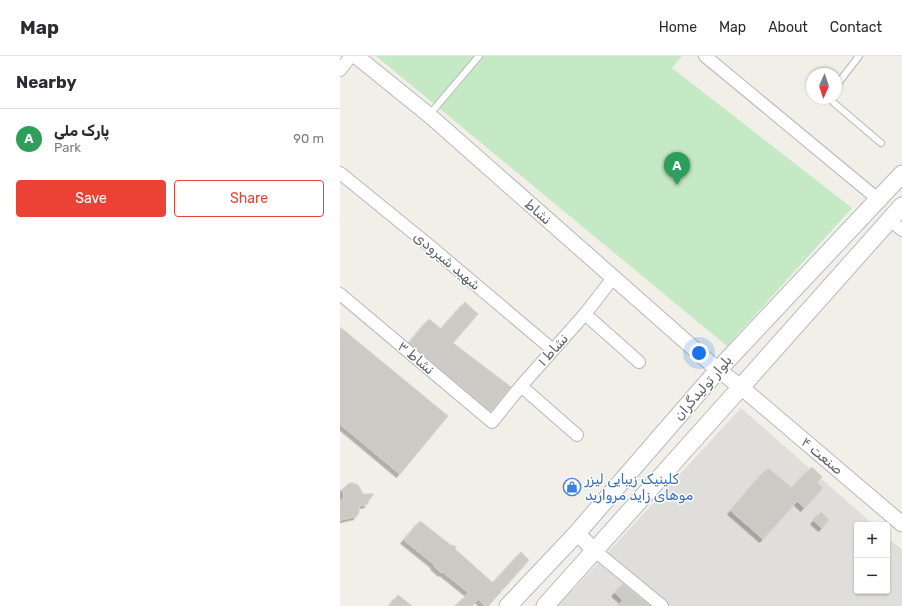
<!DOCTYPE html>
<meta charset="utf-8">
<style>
:root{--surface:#fff;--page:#f7f7f7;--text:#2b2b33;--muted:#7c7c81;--line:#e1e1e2;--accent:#ea4335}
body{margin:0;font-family:Rubik,Cairo,sans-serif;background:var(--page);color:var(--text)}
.controls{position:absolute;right:12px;bottom:12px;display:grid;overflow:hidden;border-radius:4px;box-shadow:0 1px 3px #0004}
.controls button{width:36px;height:36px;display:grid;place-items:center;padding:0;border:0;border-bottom:1px solid var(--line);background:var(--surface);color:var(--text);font:20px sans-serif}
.compass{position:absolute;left:466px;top:12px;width:36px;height:36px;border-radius:50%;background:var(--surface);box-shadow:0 1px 3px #0004;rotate:183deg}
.you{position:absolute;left:359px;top:297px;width:14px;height:14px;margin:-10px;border:3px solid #fff;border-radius:50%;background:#1a73e8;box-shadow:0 0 0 6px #1a73e833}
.badge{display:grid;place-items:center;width:26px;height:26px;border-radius:50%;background:var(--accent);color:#fff;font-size:13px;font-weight:700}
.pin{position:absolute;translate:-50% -33px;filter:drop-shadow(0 1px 2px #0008)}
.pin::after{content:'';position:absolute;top:21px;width:14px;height:12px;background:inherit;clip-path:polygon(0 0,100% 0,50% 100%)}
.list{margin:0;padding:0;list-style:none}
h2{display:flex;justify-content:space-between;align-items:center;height:52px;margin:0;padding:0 16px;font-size:17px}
h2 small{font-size:13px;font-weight:400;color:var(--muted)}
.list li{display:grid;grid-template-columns:26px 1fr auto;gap:12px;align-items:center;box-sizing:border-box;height:60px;padding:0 16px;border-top:1px solid var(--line)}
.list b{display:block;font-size:15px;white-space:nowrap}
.list p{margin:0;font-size:13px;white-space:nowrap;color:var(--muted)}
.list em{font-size:13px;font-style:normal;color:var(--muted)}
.actions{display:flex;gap:8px;padding:12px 16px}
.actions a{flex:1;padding:9px 0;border:1px solid var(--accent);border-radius:4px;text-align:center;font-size:14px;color:var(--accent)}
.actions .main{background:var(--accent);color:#fff}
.map{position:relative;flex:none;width:562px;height:550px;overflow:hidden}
header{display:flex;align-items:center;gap:24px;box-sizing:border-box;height:56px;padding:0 20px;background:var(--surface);border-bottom:1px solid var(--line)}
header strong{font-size:19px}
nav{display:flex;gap:22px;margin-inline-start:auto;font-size:14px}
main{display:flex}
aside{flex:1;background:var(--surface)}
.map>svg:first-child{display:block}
</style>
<header>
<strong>Map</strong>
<nav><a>Home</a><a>Map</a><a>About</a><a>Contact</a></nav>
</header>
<main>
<aside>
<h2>Nearby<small></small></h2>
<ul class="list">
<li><span class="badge" style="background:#2e9e5b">A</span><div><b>پارک ملی</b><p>Park</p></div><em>90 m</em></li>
</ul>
<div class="actions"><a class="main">Save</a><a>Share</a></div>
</aside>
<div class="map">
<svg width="562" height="550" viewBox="0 0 562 550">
<defs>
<filter id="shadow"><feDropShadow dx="-3.5" dy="3.5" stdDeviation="0" flood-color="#0004"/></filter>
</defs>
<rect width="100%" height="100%" fill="#f1efe8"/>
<path fill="#e0deda" d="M401,352L534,469H517V535H547V481L562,494V550H216L231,533L233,534Z"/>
<path fill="#c5e8c5" d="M36,0H342L332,12L512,152L387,290Z"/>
<path fill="#cccac5" stroke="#d6d1c6" filter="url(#shadow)" d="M125,246L138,258L113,287L171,331L151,355L69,287L89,263L101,273Z
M0,271L108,360L60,418L0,368Z
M472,411L482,421L477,426L483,432L464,452L457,445L423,483L391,455L428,412L452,432Z
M10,427H13L18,429L23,438H34L28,445V448L19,450V456L17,460L0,464V445L4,442L3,433L7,429Z
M481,456L489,464L482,472L474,465Z
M80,465L112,490L113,489L116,491L115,493L153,527L181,496L189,504L148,550H146L138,543L132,550H115L129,537L103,516L102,517L94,510L95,509L64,484Z
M283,528L310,550H278L283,544L275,537Z
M58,539L72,550H49Z"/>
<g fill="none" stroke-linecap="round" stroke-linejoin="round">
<defs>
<path id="service" d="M496,30L519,0
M490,42L494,47L541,87
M89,59L139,0"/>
<path id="minor" d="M365,0L539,144
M0,14L11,0
M0,117L91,191L213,294
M549,163L562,174
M0,238L152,366L181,330L245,258L273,222
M245,258L299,306
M181,330L237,379
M254,494L322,550"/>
<path id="tertiary" d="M16,0L89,59L378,314L401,331L562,468
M237,477L254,494"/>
<path id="secondary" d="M168,550L237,477L378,314L562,118
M205,550L401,331L562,150"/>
</defs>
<use href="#service" stroke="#b5b8bc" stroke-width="8"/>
<use href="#minor" stroke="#b5b8bc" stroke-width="14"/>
<use href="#tertiary" stroke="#b5b8bc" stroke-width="17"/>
<use href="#secondary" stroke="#b6babf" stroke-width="19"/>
<use href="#service" stroke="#fff" stroke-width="6"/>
<use href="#minor" stroke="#fff" stroke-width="12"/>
<use href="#tertiary" stroke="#fff" stroke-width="15"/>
<use href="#secondary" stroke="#fff" stroke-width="17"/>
</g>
<defs>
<symbol id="shop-ring" viewBox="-11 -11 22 22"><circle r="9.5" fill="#fff" stroke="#3f7fe0" stroke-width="1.5"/><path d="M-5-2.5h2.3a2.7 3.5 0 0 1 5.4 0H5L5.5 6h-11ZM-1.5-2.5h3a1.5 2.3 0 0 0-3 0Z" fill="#3f7fe0"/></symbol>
</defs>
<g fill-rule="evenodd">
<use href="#shop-ring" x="222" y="421" width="20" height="20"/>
</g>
<g text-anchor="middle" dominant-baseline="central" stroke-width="3" stroke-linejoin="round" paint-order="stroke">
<g font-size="14" fill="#5f6368" stroke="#fff">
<text transform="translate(198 156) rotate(41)">نشاط</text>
<text transform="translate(107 205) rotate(40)">شهید شیرودی</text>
<text transform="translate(213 294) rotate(-48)">نشاط ۱</text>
<text transform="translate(76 302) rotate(40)">نشاط ۳</text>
<text transform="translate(363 332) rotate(-49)">بلوار تولیدگران</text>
<text transform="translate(482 400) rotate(40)">صنعت ۴</text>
</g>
<g font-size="14" fill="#366cbe" stroke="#fff" text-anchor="start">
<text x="245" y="423">کلینیک زیبایی لیزر<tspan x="245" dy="16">موهای زاید مروارید</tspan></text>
</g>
</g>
</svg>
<div class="controls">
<button>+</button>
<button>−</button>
</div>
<svg class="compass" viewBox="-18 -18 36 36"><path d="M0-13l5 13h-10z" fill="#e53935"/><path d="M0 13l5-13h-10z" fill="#7c7c81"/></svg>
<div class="you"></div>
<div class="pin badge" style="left:337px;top:129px;background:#2e9e5b">A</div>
</div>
</main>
